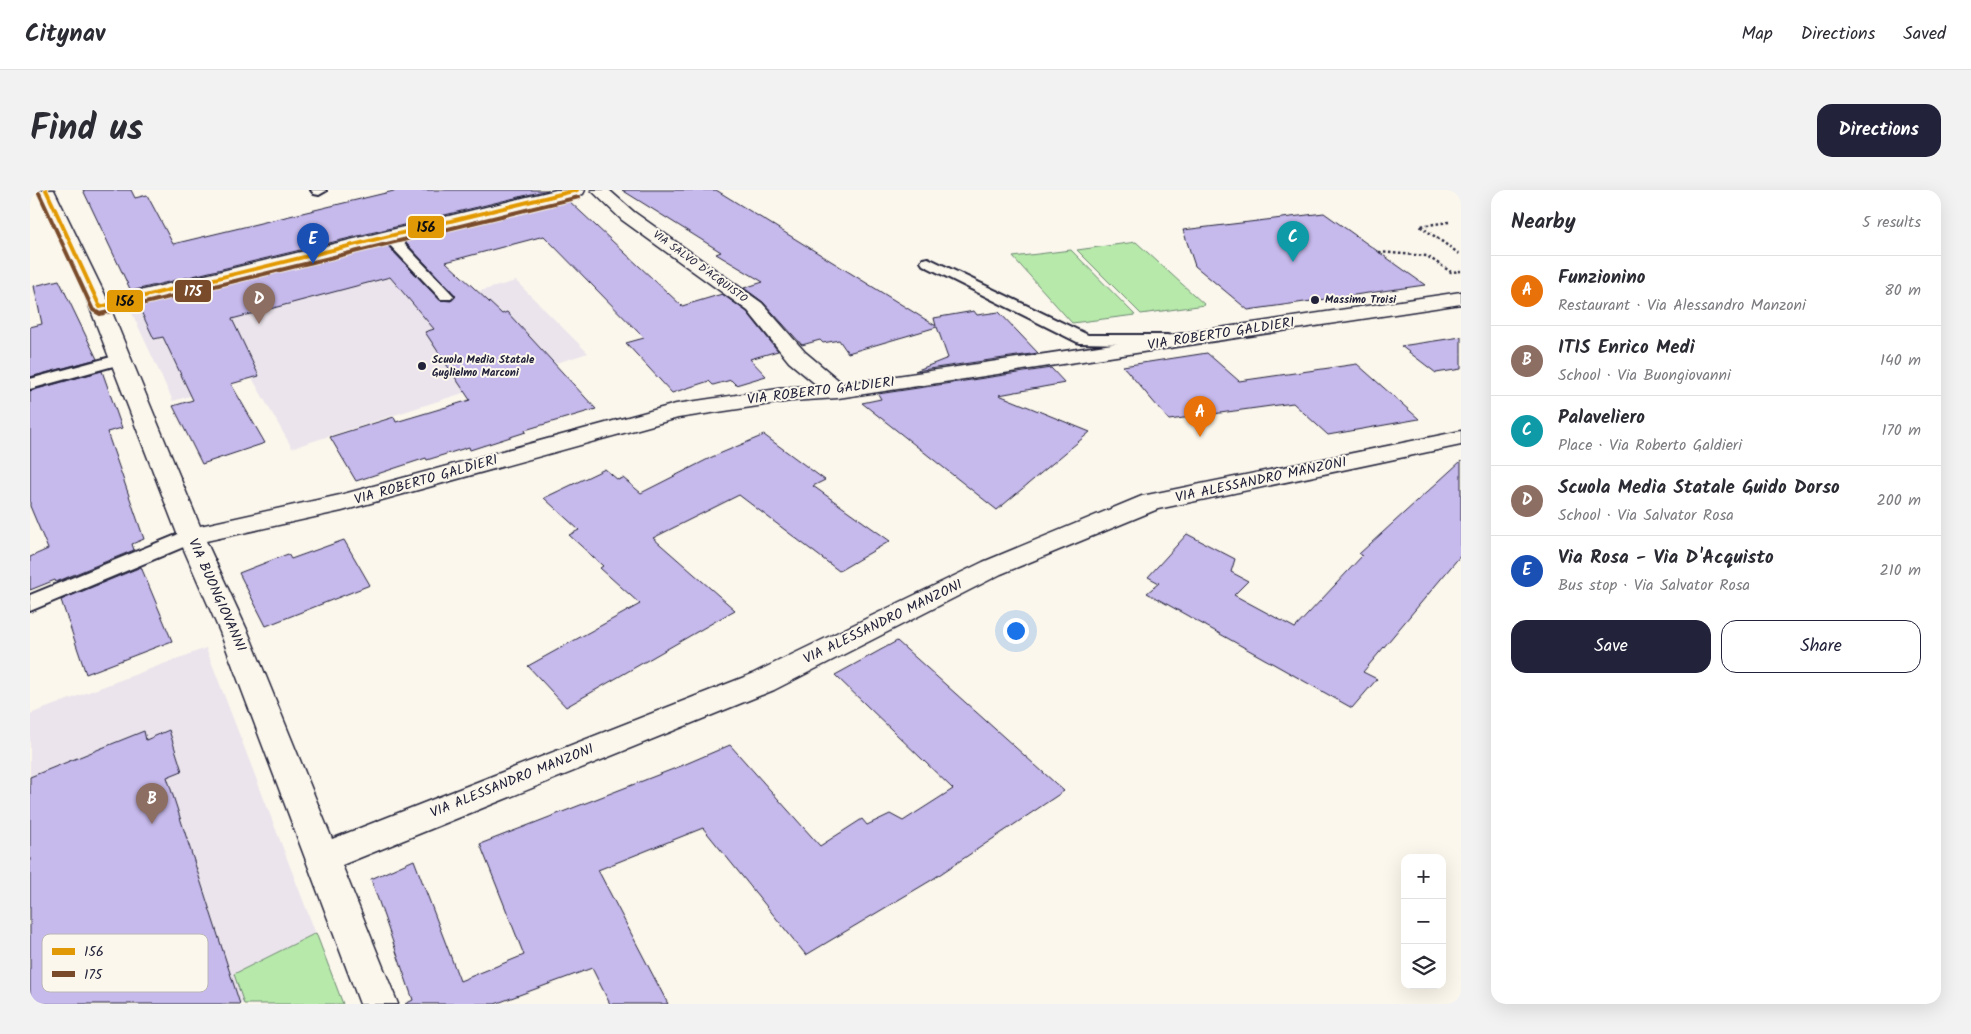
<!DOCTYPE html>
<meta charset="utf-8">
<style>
:root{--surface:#fff;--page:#f2f2f3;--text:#2b2b33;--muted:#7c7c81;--line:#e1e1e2;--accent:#22223b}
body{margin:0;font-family:Kalam,sans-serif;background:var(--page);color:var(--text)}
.controls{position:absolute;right:15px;bottom:15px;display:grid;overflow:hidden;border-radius:10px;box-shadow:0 5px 20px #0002}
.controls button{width:45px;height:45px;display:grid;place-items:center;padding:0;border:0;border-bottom:1px solid var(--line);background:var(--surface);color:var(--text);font:25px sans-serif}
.you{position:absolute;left:985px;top:440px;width:18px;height:18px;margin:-12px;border:4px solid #fff;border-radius:50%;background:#1a73e8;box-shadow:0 0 0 8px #1a73e833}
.badge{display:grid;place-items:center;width:32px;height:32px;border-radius:50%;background:var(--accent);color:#fff;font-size:16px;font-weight:700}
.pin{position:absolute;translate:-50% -41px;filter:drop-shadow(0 1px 2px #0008)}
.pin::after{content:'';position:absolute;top:26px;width:18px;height:15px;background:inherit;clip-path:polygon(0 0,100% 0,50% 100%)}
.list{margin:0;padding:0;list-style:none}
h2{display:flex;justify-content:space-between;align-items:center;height:65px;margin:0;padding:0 20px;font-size:21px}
h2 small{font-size:16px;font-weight:400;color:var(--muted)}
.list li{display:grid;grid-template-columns:32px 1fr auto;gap:15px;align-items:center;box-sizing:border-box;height:70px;padding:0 20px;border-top:1px solid var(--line)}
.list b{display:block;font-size:19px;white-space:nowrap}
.list p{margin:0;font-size:16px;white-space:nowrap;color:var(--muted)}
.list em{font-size:16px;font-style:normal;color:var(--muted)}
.actions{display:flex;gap:10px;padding:15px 20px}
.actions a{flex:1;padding:11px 0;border:1px solid var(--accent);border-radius:15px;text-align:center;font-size:18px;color:var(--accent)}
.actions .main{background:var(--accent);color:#fff}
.icon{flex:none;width:28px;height:28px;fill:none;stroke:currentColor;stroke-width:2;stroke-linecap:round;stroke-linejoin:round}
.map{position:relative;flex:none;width:1431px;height:814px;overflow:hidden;border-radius:15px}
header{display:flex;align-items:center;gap:30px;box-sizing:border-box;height:70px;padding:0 25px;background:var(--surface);border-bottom:1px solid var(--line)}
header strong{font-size:24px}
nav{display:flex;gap:28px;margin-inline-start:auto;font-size:18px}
.intro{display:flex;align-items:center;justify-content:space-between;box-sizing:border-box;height:120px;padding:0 30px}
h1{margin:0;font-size:35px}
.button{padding:12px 22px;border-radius:15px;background:var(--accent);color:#fff;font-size:18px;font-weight:700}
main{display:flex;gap:30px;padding:0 30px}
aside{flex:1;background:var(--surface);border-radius:15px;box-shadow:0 5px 20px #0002}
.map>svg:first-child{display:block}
</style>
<header>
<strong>Citynav</strong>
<nav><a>Map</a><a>Directions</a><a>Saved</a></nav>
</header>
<div class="intro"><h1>Find us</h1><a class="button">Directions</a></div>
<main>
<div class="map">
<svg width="1431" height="814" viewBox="0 0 1431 814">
<rect width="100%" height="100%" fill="#fbf7ec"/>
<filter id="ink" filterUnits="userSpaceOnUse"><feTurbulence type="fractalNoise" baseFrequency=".02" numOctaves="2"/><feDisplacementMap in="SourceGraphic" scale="10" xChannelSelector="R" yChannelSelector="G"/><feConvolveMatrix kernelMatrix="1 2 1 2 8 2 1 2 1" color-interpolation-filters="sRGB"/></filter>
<g filter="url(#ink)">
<path fill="#ebe4ec" d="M353,56L403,114L486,91L558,163L262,258L222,188L143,211L101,121Z
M176,458L313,814H0V524Z"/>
<path fill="#b7eaaa" stroke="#6c8672" d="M1106,52L1175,115L1111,124L1047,60Z
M1041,60L1105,125L1042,133L983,67Z
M286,743L313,814H214L204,784Z"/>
<path fill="#c6b9eb" stroke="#22223b" d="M53,0H101L105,8L117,5L143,54L368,0H518L101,101Z
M592,0H686L906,136L904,128L944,121L947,125L969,122L1008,163L885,181L918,168L907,137L818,163L809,150L793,153L790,150L772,155L733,112L714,98L733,92L686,64L691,62Z
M538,10L652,116L692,104L717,122L748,161L720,169L736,186L706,195L701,190L683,195L679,191L642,203L596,153L614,148L514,46L416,72L472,124L477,122L566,219L495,240L496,242L440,260L439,257L397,270L396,268L326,291L300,247L364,227L366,232L440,210L395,142L404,139L360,87L202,129L229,186L201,194L235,253L172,274L143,216L163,210L133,147L124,149L108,115L356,54L410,110L421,111L425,107V105L373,50Z
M1294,23L1395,95L1218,120L1165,76L1153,40Z
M29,90L67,169L0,187V137L12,134L4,96Z
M1431,147V179L1406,183L1371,156Z
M1177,163L1209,191L1327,174L1389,229L1298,245L1263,213L1139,230L1093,176Z
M1021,178L1035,193L969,205L1060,242L967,320L832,213L851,209L848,204Z
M72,181L92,238L77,242L114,349L102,354L104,360L26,392L25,390L0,400V367L18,359L0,316V201Z
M734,245L795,290L783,296L860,351L809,381L709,305L623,348L705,420L536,517L498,476L610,414L570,378L573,376L539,345L549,340L514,308L575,279L588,290L593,288L611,303L682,267Z
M1431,271V365L1333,482L1347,489L1322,518L1117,403L1129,393L1118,387L1157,344L1205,369L1201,382L1218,391L1204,405L1265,438L1332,366L1329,364Z
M314,350L340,395L236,436L209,383L258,364L261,369Z
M111,377L142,451L56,484L31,410Z
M867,451L1034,601L900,691L776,765L673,638L568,680L638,814H580L562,778L465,814H375L383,810L341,689L384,670L430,791L494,765L450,654L651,576L700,555L790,656L832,629L837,635L860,624L873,631L923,599L805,485Z
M139,540L152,581L137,587L210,814H0V587L114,541L116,550Z"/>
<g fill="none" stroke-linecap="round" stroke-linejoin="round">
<defs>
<path id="service" d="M281,0H295L296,1L289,5L284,4Z
M359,42L364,43L421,103L424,106L421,109H411L354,49L352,46Z
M898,68L1058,145H1137L1143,147L1145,150L1143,153L1137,155L1049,153L893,75L891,72L893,69Z
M92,164L98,166L100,169L98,172L0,199V189Z
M161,339L168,341L171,346L168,351L0,421V405Z"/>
<path id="minor" d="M8,0H24L77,109L526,0H555L553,4L81,120L170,336L310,305L646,214L761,197L788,196L759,172L718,121L592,30L561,0H579L604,22L732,113L775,162L813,194L1431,102V114L808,208L761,211L648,228L312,321L176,351L218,442L302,649L722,484L953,372L1112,306L1431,241V255L1128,319L971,384L744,500L312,675L368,814H330L190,442L148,346L50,92Z"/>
</defs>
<use href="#service" stroke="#22223b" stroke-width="4"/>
<use href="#minor" stroke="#22223b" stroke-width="3"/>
<path stroke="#22223b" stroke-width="2.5" stroke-dasharray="2.5 2.5" stroke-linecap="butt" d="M1419,32L1390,36L1431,65
M1349,62L1397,66L1421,82L1431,81"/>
<use href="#service" fill="#fbf7ec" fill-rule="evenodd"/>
<use href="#minor" fill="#fbf7ec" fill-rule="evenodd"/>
<defs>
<path id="bus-1" d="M16,0L70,117L547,0"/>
<path id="bus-2" d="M9,3L63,120L70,124L549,7"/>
</defs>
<use href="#bus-1" stroke="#fbf7ec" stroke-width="6"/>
<use href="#bus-2" stroke="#fbf7ec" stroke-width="6"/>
<use href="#bus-1" stroke="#e29906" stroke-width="4"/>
<use href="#bus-2" stroke="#7a4b2a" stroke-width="4"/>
</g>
</g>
<g fill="#22223b" stroke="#fbf7ec" stroke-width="2">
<circle cx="1285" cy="110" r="5"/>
<circle cx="392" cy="176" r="5"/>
</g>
<g text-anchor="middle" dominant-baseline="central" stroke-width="4" stroke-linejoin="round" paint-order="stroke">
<g font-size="11" fill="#22223b" stroke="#fbf7ec">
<text transform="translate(670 77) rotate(36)">VIA SALVO D'ACQUISTO</text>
</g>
<g font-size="11" font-weight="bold" fill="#22223b" stroke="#fbf7ec" text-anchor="start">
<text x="1295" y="110">Massimo Troisi</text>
<text x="402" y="170">Scuola Media Statale<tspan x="402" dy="13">Guglielmo Marconi</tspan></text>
</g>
<g font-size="14" fill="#22223b" stroke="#fbf7ec">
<text transform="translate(1191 144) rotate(-9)">VIA ROBERTO GALDIERI</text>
<text transform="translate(791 201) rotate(-7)">VIA ROBERTO GALDIERI</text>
<text transform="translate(396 290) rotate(-16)">VIA ROBERTO GALDIERI</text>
<text transform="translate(1231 290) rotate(-12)">VIA ALESSANDRO MANZONI</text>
<text transform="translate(187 405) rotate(66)">VIA BUONGIOVANNI</text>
<text transform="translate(853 432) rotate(-26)">VIA ALESSANDRO MANZONI</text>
<text transform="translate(482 591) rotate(-22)">VIA ALESSANDRO MANZONI</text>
</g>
</g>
<rect x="12" y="744" width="166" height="58" rx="8" fill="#fbf7ec" stroke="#bab7b7" stroke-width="1"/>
<rect x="22" y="758" width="23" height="7" fill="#e29906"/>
<rect x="22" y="781" width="23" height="6" fill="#7a4b2a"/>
<g font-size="14" fill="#22223b">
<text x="54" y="766">156</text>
<text x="54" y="789">175</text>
</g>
<g stroke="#fbf7ec" stroke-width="2">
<rect x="377" y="25" width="38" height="24" rx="5" fill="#e29906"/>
<rect x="144" y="89" width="38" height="24" rx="5" fill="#7a4b2a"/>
<rect x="76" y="99" width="38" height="24" rx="5" fill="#e29906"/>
</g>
<g font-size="14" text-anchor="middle" font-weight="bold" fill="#fff">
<text x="163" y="106">175</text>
</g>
<g font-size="14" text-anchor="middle" font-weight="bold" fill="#111">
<text x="396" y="42">156</text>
<text x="95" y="116">156</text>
</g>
</svg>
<div class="controls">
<button>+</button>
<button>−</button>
<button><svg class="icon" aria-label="layers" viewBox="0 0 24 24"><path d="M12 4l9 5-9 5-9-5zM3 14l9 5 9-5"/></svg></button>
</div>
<div class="you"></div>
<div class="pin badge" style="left:1170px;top:247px;background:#e8710a">A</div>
<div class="pin badge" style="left:122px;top:634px;background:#8d6e63">B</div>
<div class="pin badge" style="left:1263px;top:72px;background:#0f9aa8">C</div>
<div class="pin badge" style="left:229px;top:134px;background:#8d6e63">D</div>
<div class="pin badge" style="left:283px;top:74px;background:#1a4fb4">E</div>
</div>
<aside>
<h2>Nearby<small>5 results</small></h2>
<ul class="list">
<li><span class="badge" style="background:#e8710a">A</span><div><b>Funzionino</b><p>Restaurant · Via Alessandro Manzoni</p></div><em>80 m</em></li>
<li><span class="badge" style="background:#8d6e63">B</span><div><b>ITIS Enrico Medi</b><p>School · Via Buongiovanni</p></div><em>140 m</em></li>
<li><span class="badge" style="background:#0f9aa8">C</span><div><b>Palaveliero</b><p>Place · Via Roberto Galdieri</p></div><em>170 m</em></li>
<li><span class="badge" style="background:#8d6e63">D</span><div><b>Scuola Media Statale Guido Dorso</b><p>School · Via Salvator Rosa</p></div><em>200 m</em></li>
<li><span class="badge" style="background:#1a4fb4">E</span><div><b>Via Rosa - Via D'Acquisto</b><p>Bus stop · Via Salvator Rosa</p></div><em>210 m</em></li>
</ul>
<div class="actions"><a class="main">Save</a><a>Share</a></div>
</aside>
</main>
